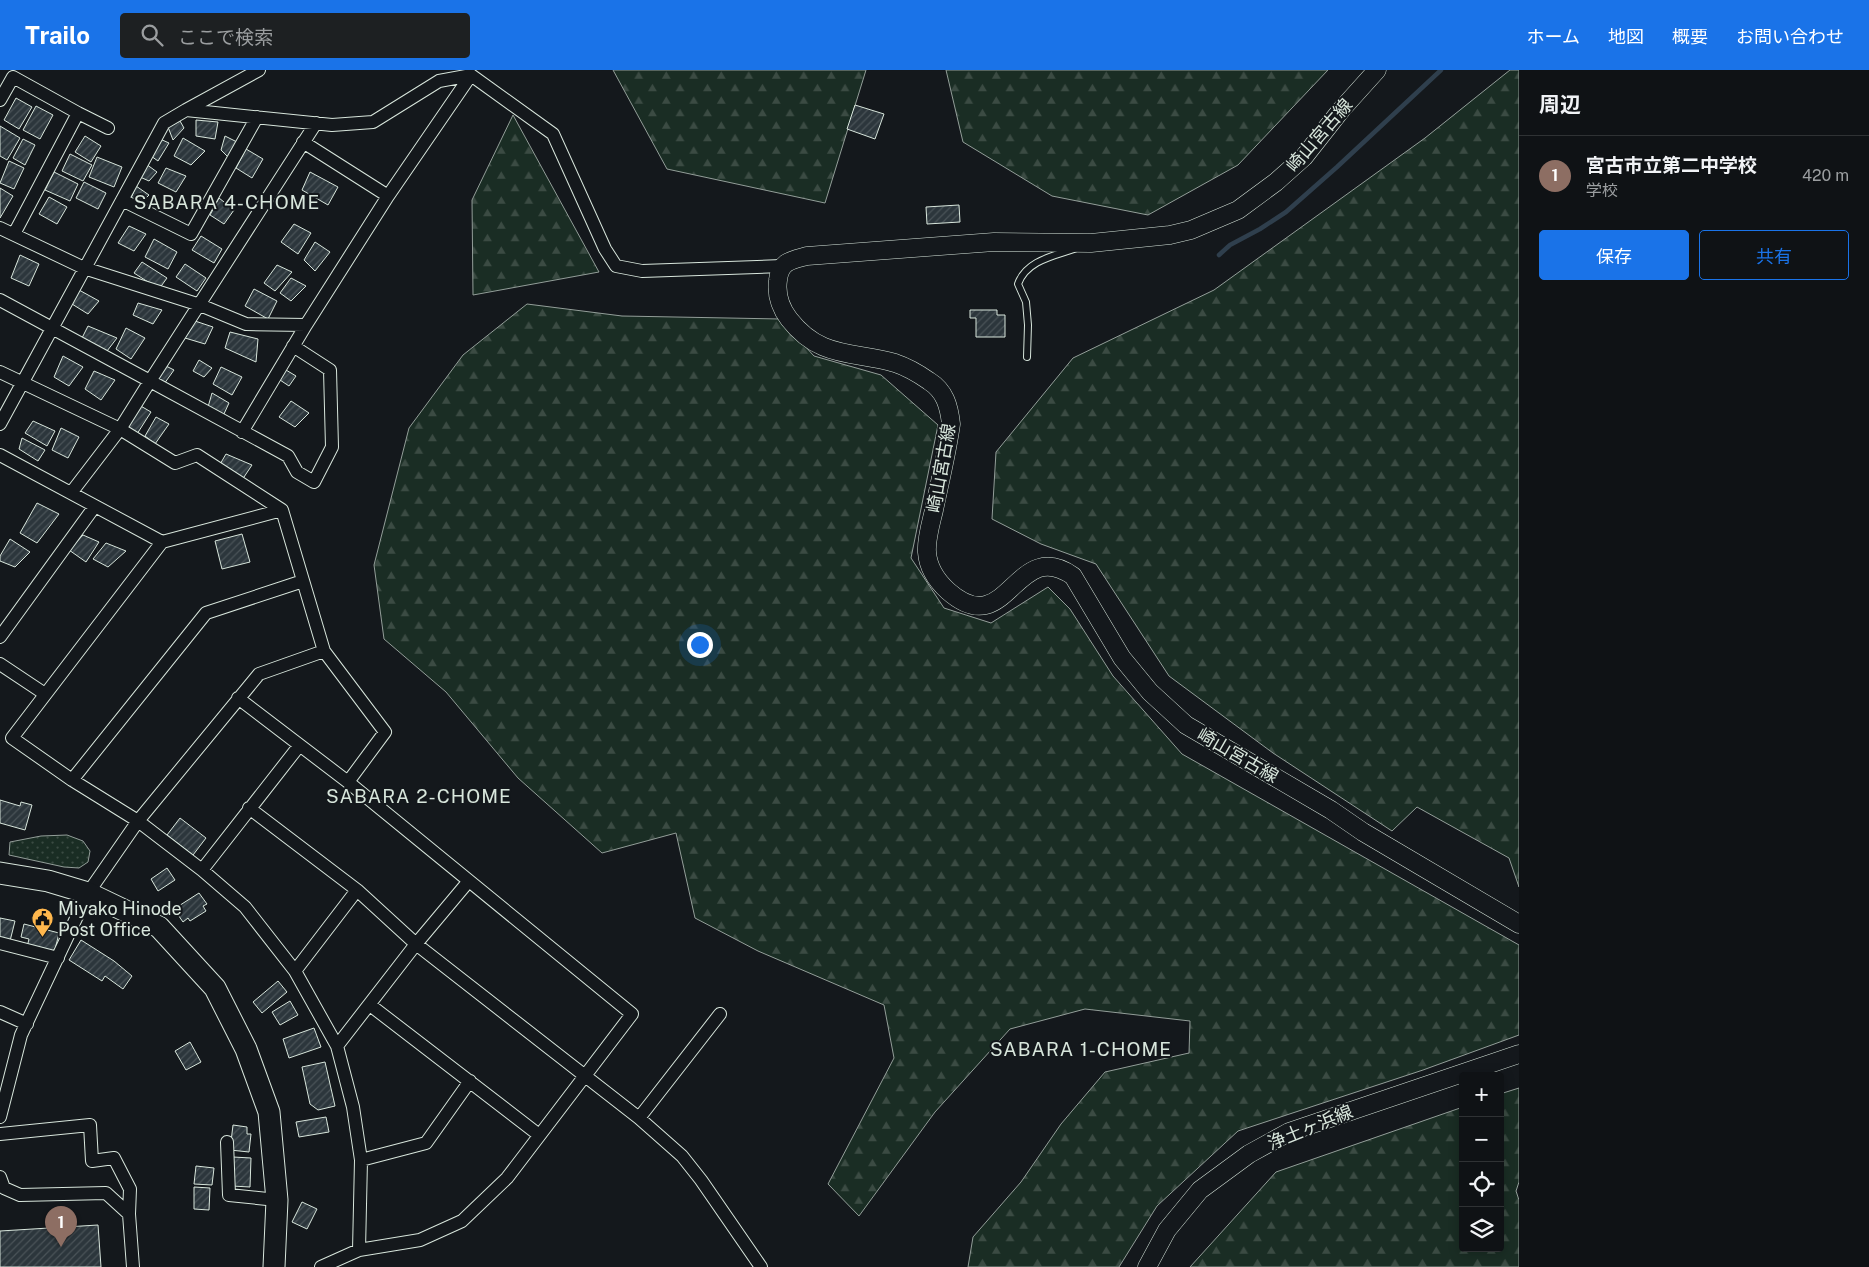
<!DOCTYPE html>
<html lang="ja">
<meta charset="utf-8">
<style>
:root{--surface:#0f1215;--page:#1d2022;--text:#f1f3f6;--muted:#9b9ea0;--line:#2f3234;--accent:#1a73e8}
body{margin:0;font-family:"Public Sans","Noto Sans JP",sans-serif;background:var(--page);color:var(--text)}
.controls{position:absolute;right:15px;bottom:15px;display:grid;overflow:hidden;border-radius:5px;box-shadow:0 2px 12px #0003}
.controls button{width:45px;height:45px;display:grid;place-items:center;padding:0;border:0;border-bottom:1px solid var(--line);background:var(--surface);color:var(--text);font:25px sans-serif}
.you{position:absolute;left:699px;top:574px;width:18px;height:18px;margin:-12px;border:4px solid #fff;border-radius:50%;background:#1a73e8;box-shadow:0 0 0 8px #1a73e833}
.badge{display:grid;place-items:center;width:32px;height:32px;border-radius:50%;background:var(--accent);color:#fff;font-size:16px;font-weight:700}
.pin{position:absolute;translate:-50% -41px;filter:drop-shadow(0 1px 2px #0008)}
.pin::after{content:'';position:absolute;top:26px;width:18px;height:15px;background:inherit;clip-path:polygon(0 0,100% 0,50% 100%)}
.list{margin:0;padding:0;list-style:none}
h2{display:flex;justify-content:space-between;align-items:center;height:65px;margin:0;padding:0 20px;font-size:21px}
h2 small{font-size:16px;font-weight:400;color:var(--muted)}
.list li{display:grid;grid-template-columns:32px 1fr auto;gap:15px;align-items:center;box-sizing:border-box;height:80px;padding:0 20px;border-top:1px solid var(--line)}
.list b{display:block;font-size:19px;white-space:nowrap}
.list p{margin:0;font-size:16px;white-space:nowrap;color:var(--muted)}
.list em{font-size:16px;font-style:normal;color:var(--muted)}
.actions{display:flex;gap:10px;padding:15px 20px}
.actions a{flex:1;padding:11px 0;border:1px solid var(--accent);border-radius:5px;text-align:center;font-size:18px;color:var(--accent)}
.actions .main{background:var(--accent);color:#fff}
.icon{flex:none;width:28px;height:28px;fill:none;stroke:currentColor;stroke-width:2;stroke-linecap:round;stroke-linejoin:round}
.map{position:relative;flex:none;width:1519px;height:1197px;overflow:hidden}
header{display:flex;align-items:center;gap:30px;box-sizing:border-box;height:70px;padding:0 25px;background:var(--accent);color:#fff}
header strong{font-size:24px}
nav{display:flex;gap:28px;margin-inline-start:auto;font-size:18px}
.search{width:350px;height:45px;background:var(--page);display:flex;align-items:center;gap:12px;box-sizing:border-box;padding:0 18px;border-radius:5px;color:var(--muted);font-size:19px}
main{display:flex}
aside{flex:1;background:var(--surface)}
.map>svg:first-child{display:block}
</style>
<header>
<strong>Trailo</strong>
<div class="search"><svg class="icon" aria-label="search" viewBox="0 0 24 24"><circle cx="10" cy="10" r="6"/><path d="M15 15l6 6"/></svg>ここで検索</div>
<nav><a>ホーム</a><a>地図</a><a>概要</a><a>お問い合わせ</a></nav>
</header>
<main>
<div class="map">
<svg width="1519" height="1197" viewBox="0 0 1519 1197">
<defs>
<pattern id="grass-dots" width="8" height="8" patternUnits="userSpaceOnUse" patternTransform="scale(1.25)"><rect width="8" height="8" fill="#1a2d24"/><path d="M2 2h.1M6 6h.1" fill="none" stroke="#3b4b43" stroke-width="1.8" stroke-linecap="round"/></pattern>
<pattern id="forest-firs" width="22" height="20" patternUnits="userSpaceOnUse" patternTransform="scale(1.25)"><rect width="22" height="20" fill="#1a2d24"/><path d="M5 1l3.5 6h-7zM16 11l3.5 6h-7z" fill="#3b4b43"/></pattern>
<pattern id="building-hatch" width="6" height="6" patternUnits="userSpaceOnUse" patternTransform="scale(1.25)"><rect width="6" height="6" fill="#2c363c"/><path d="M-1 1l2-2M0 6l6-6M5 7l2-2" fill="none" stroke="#4a5358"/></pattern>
</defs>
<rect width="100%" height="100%" fill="#14181c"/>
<path fill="url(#grass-dots)" stroke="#939e99" d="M67,765L83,771L90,781L88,792L79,798L64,797L9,785L10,772L41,766Z"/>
<path fill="url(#forest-firs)" stroke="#939e99" d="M613,0H866L825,133L667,99Z
M946,0H1328L1238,95L1148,145L1052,126L963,72Z
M1510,0H1519V817L1509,788L1417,737L1392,761L1273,683L1169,606L1096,494L1041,474L992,449L996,382L1073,288L1214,220L1425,68Z
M513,45L599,202L473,225L472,130Z
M527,234L622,246L780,249L814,286L881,305L938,355L911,488L944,538L991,553L1048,517L1070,539L1113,606L1182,684L1519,875V965L1423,1000L1238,1061L1157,1136L1119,1197H968L973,1167L1021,1112L1061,1054L1105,1002L1189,983L1190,951L1085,939L1010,959L935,1042L859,1146L828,1114L894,988L884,935L758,881L695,848L676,763L602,783L518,708L446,622L384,569L374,495L409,358L463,285Z
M1519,1018V1112L1516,1121L1519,1130V1197H1190L1276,1102L1463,1037V1178H1500V1024Z"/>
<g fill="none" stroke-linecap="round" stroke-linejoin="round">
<path stroke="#2f3f4d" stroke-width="4.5" d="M1219,185L1230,175L1260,159L1286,142L1337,97L1441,0"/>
</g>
<path fill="url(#building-hatch)" stroke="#d8e6dc" d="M16,28L32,37L19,59L4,50Z
M855,35L884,44L875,69L847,59Z
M36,36L53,45L40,69L23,60Z
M196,50L218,52L215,69L196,66Z
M180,51L184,58L173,70L168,57Z
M0,56L20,68L7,90L0,86Z
M85,66L101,76L91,92L75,82Z
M225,66L237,72L228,87L221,80Z
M183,68L205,81L191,95L174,86Z
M23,69L35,75L25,95L13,88Z
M160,69L169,73L158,91L151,86Z
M246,79L263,89L252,108L236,98Z
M70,84L92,95L83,111L62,101Z
M97,87L122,97L114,117L89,107Z
M9,91L24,98L14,119L0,113Z
M146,94L157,102L149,111L140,107Z
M166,98L186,106L176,122L158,113Z
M54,102L78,114L70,131L45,120Z
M310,102L338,117L328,135L302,120Z
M84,112L106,123L98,139L76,128Z
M136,116L149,125L141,133L131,128Z
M0,118L13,126L0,148Z
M49,127L67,137L57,154L39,144Z
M219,128L234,140L224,154L210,145Z
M959,135L960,152L927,154L926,137Z
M294,154L311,163L298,184L281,172Z
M129,156L146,164L134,181L118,173Z
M201,166L222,179L214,193L192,180Z
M154,169L177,182L168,199L145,187Z
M315,172L330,182L315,201L304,190Z
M20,185L39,194L29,216L11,208Z
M142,192L167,208L159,219L134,203Z
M185,194L206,208L197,221L176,207Z
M277,195L292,202L275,221L264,213Z
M291,208L306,216L291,231L280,223Z
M254,219L277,231L268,249L245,236Z
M79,220L99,231L88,244L72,234Z
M138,233L162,240L153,254L133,245Z
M970,240H997V245H1005V267H976V248H970Z
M195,251L213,257L205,274L185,268Z
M88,256L117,268L107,281L82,268Z
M126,258L145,268L131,289L116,279Z
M230,262L258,269L256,292L225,278Z
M63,286L83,297L69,316L54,307Z
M199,290L212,298L204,307L193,301Z
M166,296L174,300L164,314L158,309Z
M221,297L242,307L232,325L213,314Z
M286,300L296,306L289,316L280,310Z
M94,301L115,310L101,330L85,319Z
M212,323L229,333L223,346L208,337Z
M291,331L309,343L295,357L279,347Z
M139,335L151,342L137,364L126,358Z
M156,347L169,354L155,374L145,366Z
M33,351L55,361L47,376L25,363Z
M61,358L79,367L68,388L52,380Z
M22,368L45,380L38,391L19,379Z
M226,384L252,395L242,410L219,396Z
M37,433L59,444L37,473L20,463Z
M242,464L250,492L222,499L215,471Z
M83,465L99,472L86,492L69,480Z
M10,469L30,482L15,497L0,491V486Z
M106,473L126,481L108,497L93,489Z
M0,730L20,736L21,732L32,735L25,760L0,753Z
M180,748L206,768L193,785L167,765Z
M167,798L175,810L158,821L151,809Z
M199,823L207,834L203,836L206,841L190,851L188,848L183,852L174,839Z
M0,848L15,851L10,871L0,868Z
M24,854L59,863L54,884L27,877L29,869L21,867Z
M81,870L114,891L132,906L123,919L105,906L102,911L69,890Z
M278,911L287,922L262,943L253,932Z
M290,931L298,945L280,955L272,942Z
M314,958L321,977L289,988L283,969Z
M190,972L201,992L186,1000L175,981Z
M325,992L335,1036L318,1040L310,1034L302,997Z
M326,1047L329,1062L299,1067L296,1052Z
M233,1055L247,1057V1064H251L249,1082L230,1080Z
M233,1087L251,1088L250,1117L232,1116Z
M196,1096L214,1098L212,1115L194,1114Z
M194,1117L210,1118L209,1140L194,1139Z
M302,1132L317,1139L307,1159L292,1152Z
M98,1155L101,1197H0V1161Z"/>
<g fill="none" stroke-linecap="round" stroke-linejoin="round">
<defs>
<path id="service" d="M1027,287L1028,255L1026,232L1018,214C1026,191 1053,186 1074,179"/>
<path id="minor" d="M0,30L13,7L78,43
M186,40L259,0
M303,72L388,126
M122,130L191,164L257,47
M0,158L84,198L200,235L246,254L306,255
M14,164L78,43L108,58
M0,230L150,311L316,53
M293,276L330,300L332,377L314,412L297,402L288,386L150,311L120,359L175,393L197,385L282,440L324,581L385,662L348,712
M0,302L120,359L71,423
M0,354L164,53L186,40L332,55L373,52L439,11L471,5L553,64L605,179L616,196L642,201L782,196
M242,362L306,255L388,126L471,5
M0,385L162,472
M282,440L162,472L12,668L72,710L138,751L202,800L245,837L295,901L337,976L353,1037L361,1090L359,1180
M0,567L95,436
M0,594L45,624
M238,628L348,712L632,944L507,1108L462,1151L420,1170L359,1180L321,1197
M72,710L206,543L303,511
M249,738L357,820L416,874L639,1048L682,1086L701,1110L761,1197
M202,800L299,676
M0,873L58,888
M295,901L357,820
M370,935L539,1065
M0,942L27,954
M337,976L416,874L468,812
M0,1047L21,965L88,823L138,751L259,604L324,581
M639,1048L720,944
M0,1064L90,1055L92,1091L114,1088L130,1119L129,1144
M227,1072L229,1125L277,1130
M361,1090L426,1073L470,1011
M0,1107L4,1118L20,1125L106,1123L129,1144L133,1197"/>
<path id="secondary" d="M1377,0L1341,40L1304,87L1276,112L1238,140L1191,160L1170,165L1091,173L994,172L807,186C792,190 780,191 778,210C776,224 780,237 789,249C820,289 852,281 895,293C907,297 919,304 929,311C945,321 949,336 951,354C947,383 940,411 934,440C931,453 926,469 927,482C928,497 937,511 948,521C1008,574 1015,465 1073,506L1122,588L1150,622L1186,655L1331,740L1363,762L1519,854
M1147,1197L1167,1160L1200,1120L1249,1084L1289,1062L1519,984"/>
<path id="trunk" d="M0,803L48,811L88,823L159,857L215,918L246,979L269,1042L277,1130L274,1197"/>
</defs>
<use href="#service" stroke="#d8e6dc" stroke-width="8"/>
<use href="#minor" stroke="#d8e6dc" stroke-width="14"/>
<use href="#secondary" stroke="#d8e6dc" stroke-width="19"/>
<use href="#trunk" stroke="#d8e6dc" stroke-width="23"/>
<use href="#service" stroke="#14181c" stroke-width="6"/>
<use href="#minor" stroke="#14181c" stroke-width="12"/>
<use href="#secondary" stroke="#14181c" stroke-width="18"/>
<use href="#trunk" stroke="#14181c" stroke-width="21"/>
</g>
<defs>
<symbol id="civic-pin" viewBox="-11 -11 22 30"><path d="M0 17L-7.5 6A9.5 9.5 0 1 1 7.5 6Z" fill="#ffb74d" stroke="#14181c"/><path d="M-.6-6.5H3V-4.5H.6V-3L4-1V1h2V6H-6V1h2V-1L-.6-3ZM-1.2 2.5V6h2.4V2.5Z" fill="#111"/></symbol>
</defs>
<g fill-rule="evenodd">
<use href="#civic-pin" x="30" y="836" width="25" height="34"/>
</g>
<g text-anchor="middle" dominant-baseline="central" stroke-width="4" stroke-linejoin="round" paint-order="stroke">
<g font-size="18" fill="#d8e6dc" stroke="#14181c">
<text transform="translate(1319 65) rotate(-49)">崎山宮古線</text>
<text transform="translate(941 398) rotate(-80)">崎山宮古線</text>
<text transform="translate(1238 685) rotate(30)">崎山宮古線</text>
<text transform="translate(1310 1057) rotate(-22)">浄土ヶ浜線</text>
</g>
<g font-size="18" fill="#d8e6dc" stroke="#14181c" text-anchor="start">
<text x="58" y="838">Miyako Hinode<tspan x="58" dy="21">Post Office</tspan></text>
</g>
<g font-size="19" letter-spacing="1" fill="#d8e6dc" stroke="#14181c">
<text x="227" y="132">SABARA 4-CHOME</text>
<text x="419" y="726">SABARA 2-CHOME</text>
<text x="1081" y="979">SABARA 1-CHOME</text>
</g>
</g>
</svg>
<div class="controls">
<button>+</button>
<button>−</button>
<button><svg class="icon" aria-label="locate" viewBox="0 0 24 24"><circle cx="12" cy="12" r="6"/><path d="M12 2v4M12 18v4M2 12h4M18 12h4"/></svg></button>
<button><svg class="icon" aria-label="layers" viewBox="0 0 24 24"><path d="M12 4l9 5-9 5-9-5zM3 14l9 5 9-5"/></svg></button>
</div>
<div class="you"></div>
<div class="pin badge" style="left:61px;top:1177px;background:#8d6e63">1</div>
</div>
<aside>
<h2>周辺<small></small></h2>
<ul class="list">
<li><span class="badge" style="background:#8d6e63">1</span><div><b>宮古市立第二中学校</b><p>学校</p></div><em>420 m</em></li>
</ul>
<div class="actions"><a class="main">保存</a><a>共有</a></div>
</aside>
</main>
